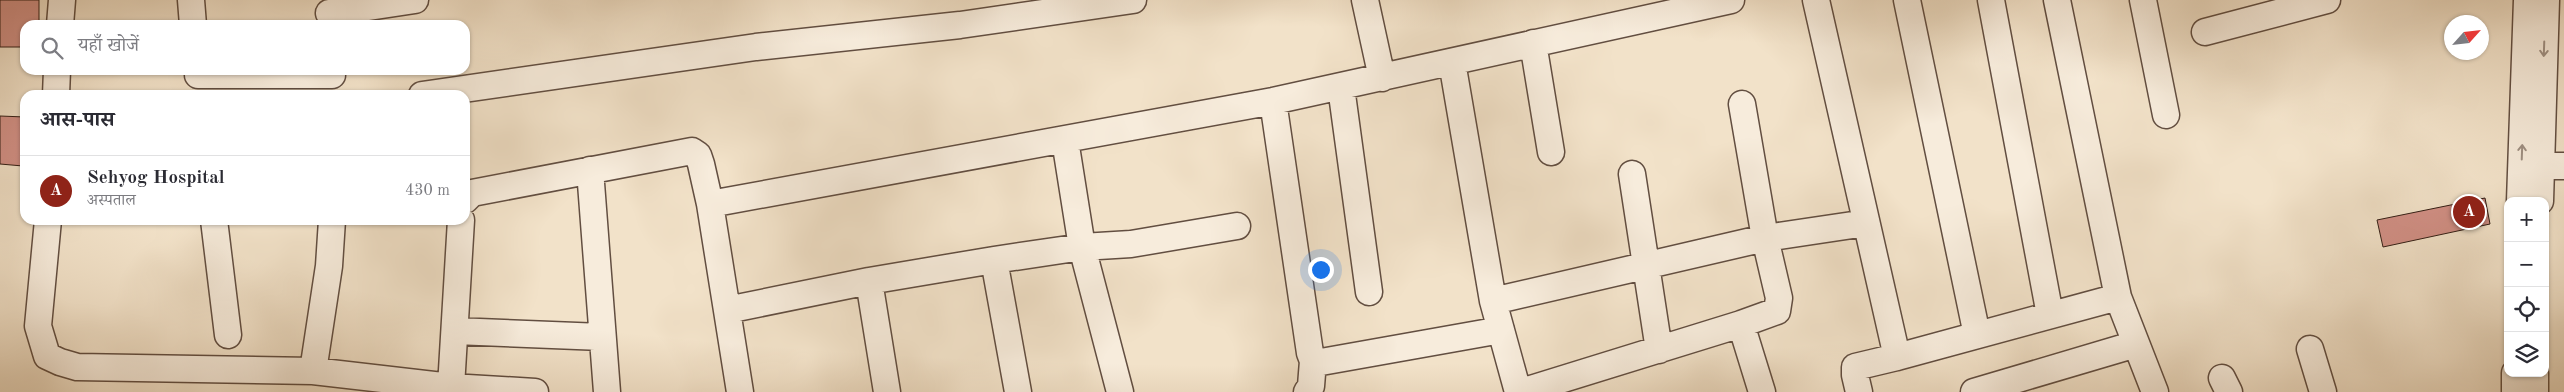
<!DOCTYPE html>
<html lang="hi">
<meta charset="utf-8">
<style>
:root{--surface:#fff;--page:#f2f2f3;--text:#2b2b33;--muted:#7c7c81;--line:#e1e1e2;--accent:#8f2418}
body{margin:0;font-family:"Old Standard TT","Noto Serif Devanagari",serif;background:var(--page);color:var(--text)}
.controls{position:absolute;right:15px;bottom:15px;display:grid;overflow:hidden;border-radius:10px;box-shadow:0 1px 4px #0004}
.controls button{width:45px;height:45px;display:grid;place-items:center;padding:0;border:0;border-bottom:1px solid var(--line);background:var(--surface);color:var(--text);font:25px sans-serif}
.compass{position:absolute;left:2444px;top:15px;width:45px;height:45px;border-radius:50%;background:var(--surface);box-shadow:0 1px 4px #0004;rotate:63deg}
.you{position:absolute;left:1320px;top:269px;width:18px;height:18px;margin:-12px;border:4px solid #fff;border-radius:50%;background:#1a73e8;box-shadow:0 0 0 8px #1a73e833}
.badge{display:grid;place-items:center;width:32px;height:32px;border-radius:50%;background:var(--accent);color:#fff;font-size:16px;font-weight:700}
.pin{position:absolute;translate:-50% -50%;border:2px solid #fff;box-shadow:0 1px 5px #0006}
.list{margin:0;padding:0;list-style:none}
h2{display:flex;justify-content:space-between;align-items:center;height:65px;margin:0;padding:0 20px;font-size:21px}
h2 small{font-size:16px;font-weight:400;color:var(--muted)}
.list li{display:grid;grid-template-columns:32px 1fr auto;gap:15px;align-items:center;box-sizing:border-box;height:70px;padding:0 20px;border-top:1px solid var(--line)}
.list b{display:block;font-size:19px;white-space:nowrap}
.list p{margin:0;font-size:16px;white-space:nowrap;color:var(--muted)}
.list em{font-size:16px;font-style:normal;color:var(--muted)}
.icon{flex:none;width:28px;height:28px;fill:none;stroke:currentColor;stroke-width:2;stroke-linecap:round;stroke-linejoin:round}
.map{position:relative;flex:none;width:2564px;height:392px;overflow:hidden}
.search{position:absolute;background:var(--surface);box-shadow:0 1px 4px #0004;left:20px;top:20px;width:450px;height:55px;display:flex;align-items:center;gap:12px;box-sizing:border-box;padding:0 18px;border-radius:15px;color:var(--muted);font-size:19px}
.panel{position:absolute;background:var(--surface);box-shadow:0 1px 4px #0004;left:20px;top:90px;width:450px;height:135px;border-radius:15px}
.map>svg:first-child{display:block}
</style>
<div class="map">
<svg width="2564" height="392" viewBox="0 0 2564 392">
<rect width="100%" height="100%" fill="#f2e2c9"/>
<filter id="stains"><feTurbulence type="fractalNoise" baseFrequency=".004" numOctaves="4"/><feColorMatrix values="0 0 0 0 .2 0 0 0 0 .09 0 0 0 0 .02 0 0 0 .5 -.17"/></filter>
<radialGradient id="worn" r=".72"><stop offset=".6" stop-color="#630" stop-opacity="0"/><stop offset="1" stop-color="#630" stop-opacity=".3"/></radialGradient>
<path fill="#d29086" stroke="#321d14" d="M0,0H39V25H25V47H0Z
M0,116L25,117L23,166L0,164Z
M2485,198L2490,224L2383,247L2377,220Z"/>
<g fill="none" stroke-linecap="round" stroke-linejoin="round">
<defs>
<path id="minor" d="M191,0L193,25
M1365,0L1382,78
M1816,0L1897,357
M1907,0L1977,335
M1991,0L2050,315
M2057,0L2118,297L2155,392
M2143,0L2166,115
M329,13L415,0
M60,25L62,0
M2205,32L2327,0
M1533,43L1551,152
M1452,62L1493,301L1518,392
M198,75H332
M1341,87L1369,292
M56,95L57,70
M422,95L756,47L960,25L1133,0
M1273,101L1310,353L1313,361L1321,362L1501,330
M1065,140L1082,247L1120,392
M2541,166H2564
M590,170L607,392
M1632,174L1659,350
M465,200L472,193L692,151L698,155L701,164L710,204L740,392
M2520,201L2527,0
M2540,201L2546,0
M710,204L1273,101L1731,0
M48,220L38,326L47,356L60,362L77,367L313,371L451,387L535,392
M214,220L228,335
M994,260L1018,392
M869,281L887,392
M1493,301L1765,238L1866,223
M727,310L869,281L994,260L1082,247L1131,244L1237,226
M1741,324L1762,392
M455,331L602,337
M2310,349L2323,392
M313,371L329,266L332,220
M2222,378L2229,392
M451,387L461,220
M1307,392L1311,386L1313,361
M1521,392L1741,324L1777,311L1779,298L1765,238L1742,104
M1859,392L1855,375V367L1897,357L2118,297
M1974,392L2136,344
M2515,392V373
M2535,392V373"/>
</defs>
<use href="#minor" stroke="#624e41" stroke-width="29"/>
<use href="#minor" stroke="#f7ecdc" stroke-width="26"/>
</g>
<defs><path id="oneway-shaft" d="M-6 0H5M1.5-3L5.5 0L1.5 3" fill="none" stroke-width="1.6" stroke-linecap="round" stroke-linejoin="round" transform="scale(1.25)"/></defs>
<g stroke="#9e8f82">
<use href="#oneway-shaft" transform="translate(2544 49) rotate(92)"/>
<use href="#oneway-shaft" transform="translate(2522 152) rotate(-88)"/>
</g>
<rect width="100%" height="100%" filter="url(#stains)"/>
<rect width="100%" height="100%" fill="url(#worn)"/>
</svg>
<div class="controls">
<button>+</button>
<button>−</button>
<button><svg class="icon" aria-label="locate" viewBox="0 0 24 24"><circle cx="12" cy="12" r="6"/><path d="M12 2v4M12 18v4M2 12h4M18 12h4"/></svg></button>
<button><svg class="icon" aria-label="layers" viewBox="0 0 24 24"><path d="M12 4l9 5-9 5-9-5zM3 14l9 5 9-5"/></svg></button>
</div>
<svg class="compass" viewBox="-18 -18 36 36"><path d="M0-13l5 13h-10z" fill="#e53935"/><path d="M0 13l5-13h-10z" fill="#7c7c81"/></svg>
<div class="you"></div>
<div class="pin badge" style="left:2469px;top:212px">A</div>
<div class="search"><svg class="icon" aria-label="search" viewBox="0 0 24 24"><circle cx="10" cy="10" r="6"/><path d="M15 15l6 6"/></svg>यहाँ खोजें</div>
<section class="panel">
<h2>आस-पास<small></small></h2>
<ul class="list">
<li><span class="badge">A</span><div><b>Sehyog Hospital</b><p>अस्पताल</p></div><em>430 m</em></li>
</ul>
</section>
</div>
